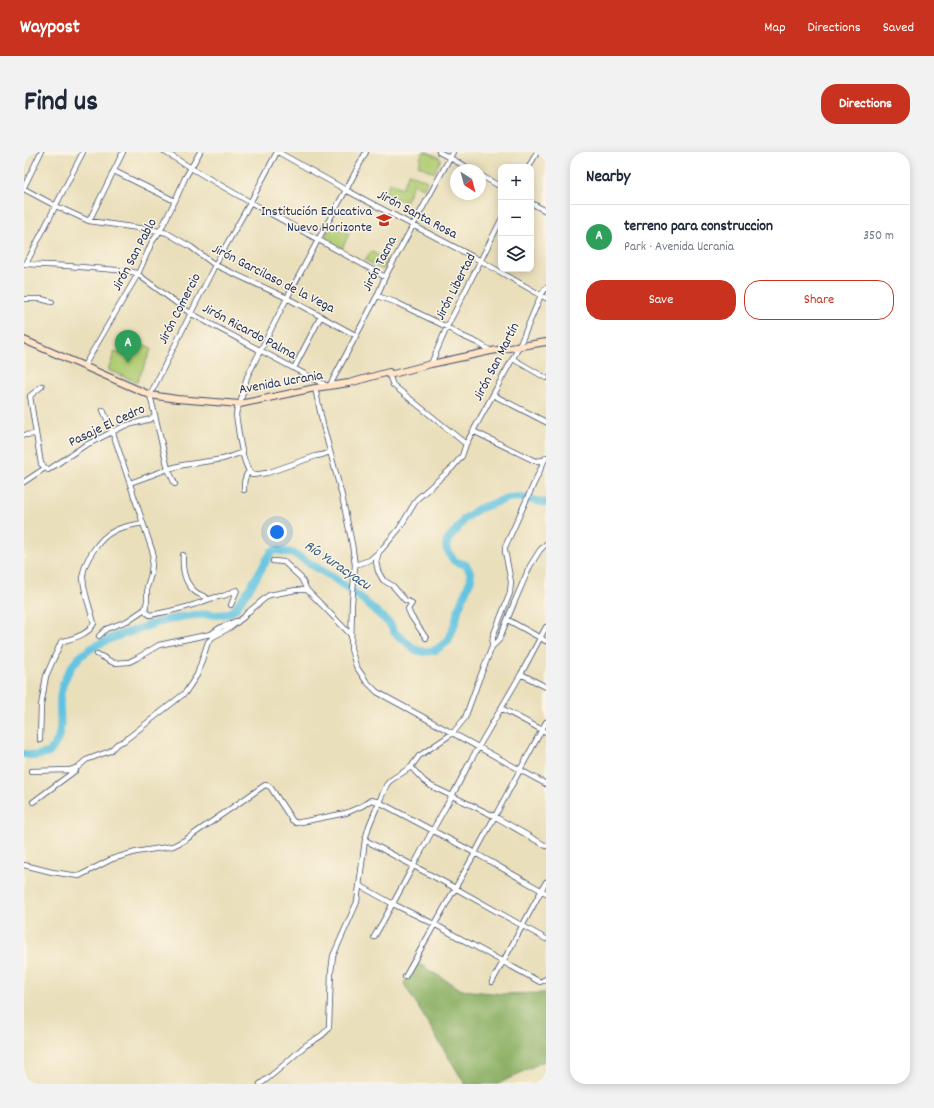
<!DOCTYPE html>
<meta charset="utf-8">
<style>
:root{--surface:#fff;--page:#f2f2f3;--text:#1f2937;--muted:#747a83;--line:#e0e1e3;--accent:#c8321e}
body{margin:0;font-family:Dekko,sans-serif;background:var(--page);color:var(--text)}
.controls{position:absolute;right:12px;top:12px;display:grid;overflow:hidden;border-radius:8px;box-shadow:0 2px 10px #0003}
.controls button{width:36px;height:36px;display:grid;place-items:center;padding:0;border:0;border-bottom:1px solid var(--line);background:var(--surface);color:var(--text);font:20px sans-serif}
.compass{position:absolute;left:426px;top:12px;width:36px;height:36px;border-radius:50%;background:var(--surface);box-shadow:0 2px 10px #0003;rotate:144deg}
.you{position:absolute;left:253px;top:380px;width:14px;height:14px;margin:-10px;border:3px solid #fff;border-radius:50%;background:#1a73e8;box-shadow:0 0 0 6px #1a73e833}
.badge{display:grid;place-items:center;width:26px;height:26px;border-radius:50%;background:var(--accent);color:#fff;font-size:13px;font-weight:700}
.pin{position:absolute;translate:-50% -33px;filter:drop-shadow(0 1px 2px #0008)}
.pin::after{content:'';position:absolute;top:21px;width:14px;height:12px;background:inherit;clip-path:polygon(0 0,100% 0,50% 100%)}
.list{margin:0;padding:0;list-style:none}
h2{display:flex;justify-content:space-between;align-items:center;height:52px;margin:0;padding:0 16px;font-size:17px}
h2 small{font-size:13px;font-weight:400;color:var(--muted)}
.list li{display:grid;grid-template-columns:26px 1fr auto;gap:12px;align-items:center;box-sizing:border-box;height:64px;padding:0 16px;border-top:1px solid var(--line)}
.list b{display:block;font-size:15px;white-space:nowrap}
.list p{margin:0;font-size:13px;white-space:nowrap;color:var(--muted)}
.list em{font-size:13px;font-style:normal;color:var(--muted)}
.actions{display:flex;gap:8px;padding:12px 16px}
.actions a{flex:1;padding:9px 0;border:1px solid var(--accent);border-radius:16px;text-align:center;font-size:14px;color:var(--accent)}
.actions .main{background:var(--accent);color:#fff}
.icon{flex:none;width:22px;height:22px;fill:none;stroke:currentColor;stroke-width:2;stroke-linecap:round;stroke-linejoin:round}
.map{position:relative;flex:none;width:522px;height:932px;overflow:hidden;border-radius:16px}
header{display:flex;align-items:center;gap:24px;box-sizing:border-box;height:56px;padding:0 20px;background:var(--accent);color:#fff}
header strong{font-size:19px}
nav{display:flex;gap:22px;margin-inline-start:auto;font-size:14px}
.intro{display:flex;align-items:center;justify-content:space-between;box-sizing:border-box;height:96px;padding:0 24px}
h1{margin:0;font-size:28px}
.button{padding:10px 18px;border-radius:16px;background:var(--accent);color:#fff;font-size:14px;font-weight:700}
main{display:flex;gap:24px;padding:0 24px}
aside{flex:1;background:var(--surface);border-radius:16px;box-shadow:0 2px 10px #0003}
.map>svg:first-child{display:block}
</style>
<header>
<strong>Waypost</strong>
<nav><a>Map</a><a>Directions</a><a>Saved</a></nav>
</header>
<div class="intro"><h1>Find us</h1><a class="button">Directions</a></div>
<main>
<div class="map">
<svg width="522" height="932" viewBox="0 0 522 932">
<rect width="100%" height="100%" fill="#fcf5e5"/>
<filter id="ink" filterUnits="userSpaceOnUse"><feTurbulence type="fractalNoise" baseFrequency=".025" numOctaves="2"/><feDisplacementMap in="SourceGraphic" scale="8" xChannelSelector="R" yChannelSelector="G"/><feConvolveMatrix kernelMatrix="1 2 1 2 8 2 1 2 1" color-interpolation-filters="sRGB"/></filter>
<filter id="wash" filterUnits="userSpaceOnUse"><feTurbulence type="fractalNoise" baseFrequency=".012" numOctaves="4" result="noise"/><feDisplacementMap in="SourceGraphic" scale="16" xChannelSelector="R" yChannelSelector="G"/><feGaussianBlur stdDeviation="0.9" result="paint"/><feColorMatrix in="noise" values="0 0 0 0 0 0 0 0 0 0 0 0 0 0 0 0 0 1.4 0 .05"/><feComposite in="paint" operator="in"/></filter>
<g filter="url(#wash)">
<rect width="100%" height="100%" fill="#eadfbb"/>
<path fill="#b0cc73" stroke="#667e68" d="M399,0H404L417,7L410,21L394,13L397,7L396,6Z
M385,21L403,29L400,36L390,32L381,50L361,41L366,30L378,36Z
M307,73L325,82L318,97L300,87Z
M347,99L364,109L359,118L341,108Z
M111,189L128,196L113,230L84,218L91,199L105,204Z"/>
<path fill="#8cb065" stroke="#547062" d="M390,809L438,838L478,842L522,841V908L474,932H441L380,832Z"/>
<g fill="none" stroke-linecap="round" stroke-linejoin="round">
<path stroke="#62c3e0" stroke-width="8" d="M0,602L11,604L25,601C29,595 34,590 35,583C38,574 36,564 36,555C35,536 43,517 57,504C73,490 93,484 112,478C131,471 151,465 171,463C183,461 199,466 210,458C214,454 217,447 221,443C231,429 239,414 248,399L252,398L271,402L311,427L336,445L366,472L371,481L392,498L400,500L412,498L424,489L431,471L435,455L447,427L446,420L442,413L430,409L422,396L423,389L437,372L440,367L454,357L484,346L494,345L522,351"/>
</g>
</g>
<g filter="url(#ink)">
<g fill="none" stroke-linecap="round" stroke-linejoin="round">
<defs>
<path id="minor" d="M141,0C212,45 288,83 361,125
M254,0L322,38L457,109L522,146
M415,0L448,18
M505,15L513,0
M90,19L151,49
M456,23L477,35
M0,35L17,0
M0,37L32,54L65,69L136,79L143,81L167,95L191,113L263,146L331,183
M507,51L522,59
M65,69L99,0
M0,112L44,114L105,119L112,121L166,161L305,235L353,144L361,125L429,0
M2,112L59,0
M353,144L371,150L423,175L436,183L454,191L467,199
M0,147H17L28,150
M489,207L522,226
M407,212L423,175L477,68
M60,214L114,122L128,90L136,79L151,49L161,26L176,0
M270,216L297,164
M365,223L369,233L442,292
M18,234L6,244L17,312L24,318L60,294L100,274L127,267L131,263
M291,236L299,273L318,344L328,392L331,413L328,452L327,497L332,514L342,529L353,540L522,632
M469,243L522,270
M79,258L89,281L129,401L127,422L123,435V449L121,457L123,461L126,463C142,460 158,457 172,452C182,449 188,445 199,444C204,443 208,439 213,438L207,453
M449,279L511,309L520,308
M0,283L12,282
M306,300L298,303L292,304L243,321L228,323C217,310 215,280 212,263L213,257L216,252L223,225L263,146L294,88L322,38L342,0
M0,330L21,316
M106,331L144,317L159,313L199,307L219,300
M151,332L144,317L126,243L191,113L226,51L253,0
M220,338C220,331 220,325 225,319
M355,400L352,410L354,419L359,428L369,434L381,448L388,451L384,457L387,464L402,486
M159,403C158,417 160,432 173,441C176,443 181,444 184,447
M249,409L260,410L277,426L283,438L300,455L327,483
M331,413L346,408L358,397L375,377L393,347L428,316L438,304L442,292L495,195L517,143L522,136
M484,468L522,489
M75,484L82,477L103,469L121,457
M468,495L469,484L486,441L487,430L481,399V395L522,305
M73,502L86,509L90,511L105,510L113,506L135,493L187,482L197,475L212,469
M497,522L522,535
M477,556L522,580
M16,588L17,554L22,524L37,490C49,486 65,483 70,471C66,456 60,441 59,426C58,411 76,385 90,379C98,374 110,373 119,371
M387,615L400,629L407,634L428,644L447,608L497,522L522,475
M7,619L46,618L54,615L62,608L86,599L93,592L100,589L161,541L173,523L184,490L189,485L207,475L220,465L223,461L245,443L272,438H283
M9,650L52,618
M341,688L431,736L522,787
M0,713L28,720L55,724L88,707L112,700L149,694L161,688L241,633L245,634L247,636L268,668L272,671L322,661L338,654L347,648L355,650L451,701L522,741
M335,733L369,752L410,772L516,830L522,827
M350,785C377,739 401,690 428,644L470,664L522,694
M381,825L451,701L522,570
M468,830L522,730
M236,932C252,921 266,907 281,894C289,888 301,884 305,875L307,820L309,804L333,750L341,688L345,674L355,650L363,632L367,628L387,615L395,604L429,581L441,566L454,530L468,495L475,488L490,451L506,414L516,398L522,392"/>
<path id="secondary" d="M0,188L126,243L153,247L216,252L291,236L325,231L365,220V223L407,212L467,199L522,190"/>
</defs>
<use href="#minor" stroke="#3a496c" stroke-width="6"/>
<use href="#secondary" stroke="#3a496c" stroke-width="8"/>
<use href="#minor" stroke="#fff" stroke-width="4.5"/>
<use href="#secondary" stroke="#ffe4c6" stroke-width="6"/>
</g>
</g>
<defs>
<symbol id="school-bare" viewBox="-9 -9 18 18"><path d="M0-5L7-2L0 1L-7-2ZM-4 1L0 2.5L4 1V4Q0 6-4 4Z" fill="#c8321e" stroke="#fcf5e5" stroke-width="2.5" paint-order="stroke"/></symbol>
</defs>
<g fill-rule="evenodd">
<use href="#school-bare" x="349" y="57" width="22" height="22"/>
</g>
<g text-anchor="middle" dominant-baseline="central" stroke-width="3" stroke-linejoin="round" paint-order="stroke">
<g font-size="14" fill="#1b2f5e" stroke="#fcf5e5" text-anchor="end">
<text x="348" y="60">Institución Educativa<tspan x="348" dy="16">Nuevo Horizonte</tspan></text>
</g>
<g font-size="14" fill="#1b2f5e" stroke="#fcf5e5">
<text transform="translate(393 63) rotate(28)">Jirón Santa Rosa</text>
<text transform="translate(111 103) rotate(-62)">Jirón San Pablo</text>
<text transform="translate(356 112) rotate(-63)">Jirón Tacna</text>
<text transform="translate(249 127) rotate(27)">Jirón Garcilaso de la Vega</text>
<text transform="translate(432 135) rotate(-63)">Jirón Libertad</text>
<text transform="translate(156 157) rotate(-63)">Jirón Comercio</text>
<text transform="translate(225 180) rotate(28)">Jirón Ricardo Palma</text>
<text transform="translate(473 210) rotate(-63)">Jirón San Martín</text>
<text transform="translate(257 231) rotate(-10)">Avenida Ucrania</text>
<text transform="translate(83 274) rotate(-25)">Pasaje El Cedro</text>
</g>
<g font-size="15" font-style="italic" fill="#305b85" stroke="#fcf5e5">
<text transform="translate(313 414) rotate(34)">Río Yuracyacu</text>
</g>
</g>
</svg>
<div class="controls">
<button>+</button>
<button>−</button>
<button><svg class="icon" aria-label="layers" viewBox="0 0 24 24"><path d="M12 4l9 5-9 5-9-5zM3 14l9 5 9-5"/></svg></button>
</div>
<svg class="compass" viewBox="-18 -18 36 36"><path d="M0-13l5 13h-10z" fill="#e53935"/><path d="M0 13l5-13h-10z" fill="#747a83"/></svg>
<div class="you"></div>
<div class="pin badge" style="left:104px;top:211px;background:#2e9e5b">A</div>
</div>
<aside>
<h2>Nearby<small></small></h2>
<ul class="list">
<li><span class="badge" style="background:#2e9e5b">A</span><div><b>terreno para construccion</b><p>Park · Avenida Ucrania</p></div><em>350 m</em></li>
</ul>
<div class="actions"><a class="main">Save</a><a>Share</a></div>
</aside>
</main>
